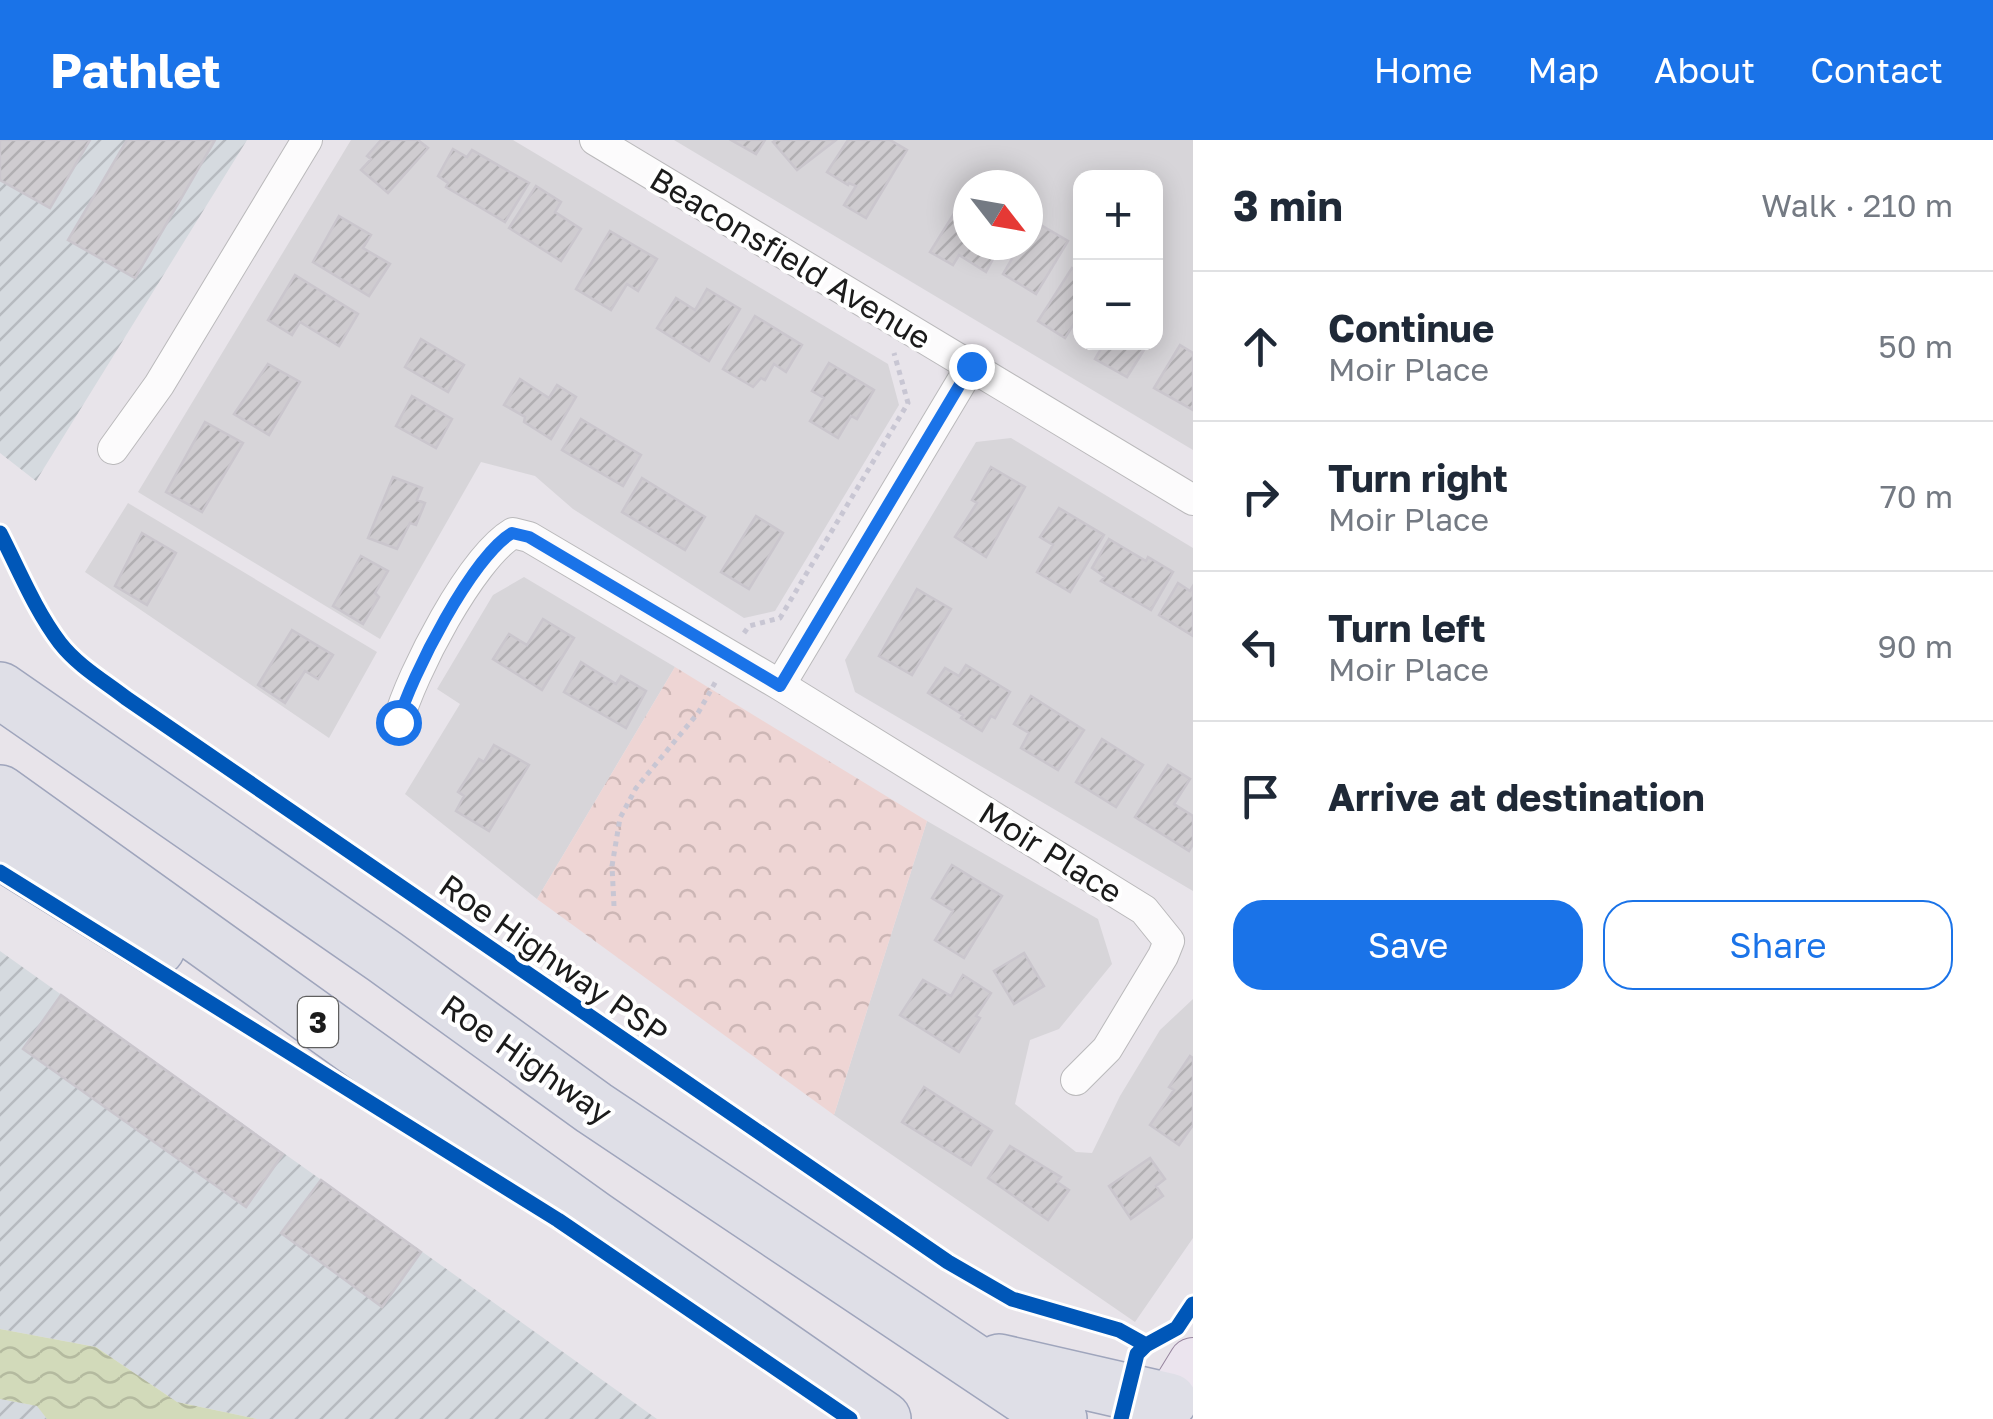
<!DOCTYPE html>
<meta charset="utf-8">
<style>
:root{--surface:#fff;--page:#f2f2f3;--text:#1f2937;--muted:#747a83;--line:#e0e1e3;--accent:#1a73e8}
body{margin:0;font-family:"Golos Text",sans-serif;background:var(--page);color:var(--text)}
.controls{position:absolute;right:30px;top:30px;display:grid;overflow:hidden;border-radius:20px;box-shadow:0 5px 25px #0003}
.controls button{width:90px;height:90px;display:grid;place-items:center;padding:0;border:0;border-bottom:2px solid var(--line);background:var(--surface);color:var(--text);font:50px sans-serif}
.compass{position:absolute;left:953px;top:30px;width:90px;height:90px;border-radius:50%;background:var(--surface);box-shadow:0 5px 25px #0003;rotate:121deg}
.stop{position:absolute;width:30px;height:30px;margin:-22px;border:8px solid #1a73e8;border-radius:50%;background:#fff}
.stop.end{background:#1a73e8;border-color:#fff;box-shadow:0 2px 10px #0008}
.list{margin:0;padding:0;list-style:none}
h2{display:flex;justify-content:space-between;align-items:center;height:130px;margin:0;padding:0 40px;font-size:42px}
h2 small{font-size:32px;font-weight:400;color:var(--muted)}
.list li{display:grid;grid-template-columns:65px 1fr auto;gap:30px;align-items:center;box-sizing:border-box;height:150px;padding:0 40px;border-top:2px solid var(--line)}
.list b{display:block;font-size:38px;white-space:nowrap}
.list p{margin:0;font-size:32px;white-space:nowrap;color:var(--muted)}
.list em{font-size:32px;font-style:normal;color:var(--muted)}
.actions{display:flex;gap:20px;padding:30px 40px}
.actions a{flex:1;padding:22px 0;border:2px solid var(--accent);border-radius:30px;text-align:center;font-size:35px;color:var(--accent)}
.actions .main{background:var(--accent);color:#fff}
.icon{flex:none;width:55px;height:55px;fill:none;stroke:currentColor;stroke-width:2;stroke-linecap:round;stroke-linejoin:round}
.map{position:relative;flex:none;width:1193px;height:1279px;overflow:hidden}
header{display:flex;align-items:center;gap:60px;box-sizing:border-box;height:140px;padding:0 50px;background:var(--accent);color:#fff}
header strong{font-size:48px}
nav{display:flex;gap:55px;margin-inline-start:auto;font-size:35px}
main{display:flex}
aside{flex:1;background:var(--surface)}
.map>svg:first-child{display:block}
</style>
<header>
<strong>Pathlet</strong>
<nav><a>Home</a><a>Map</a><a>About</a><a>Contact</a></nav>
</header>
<main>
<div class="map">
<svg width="1193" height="1279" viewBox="0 0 1193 1279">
<defs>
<pattern id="industrial-furrows" width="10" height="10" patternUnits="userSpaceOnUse" patternTransform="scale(2.5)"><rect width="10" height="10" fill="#d5dadf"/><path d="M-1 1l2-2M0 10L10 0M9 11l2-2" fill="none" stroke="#b6babf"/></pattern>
<pattern id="park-crowns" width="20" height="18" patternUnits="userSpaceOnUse" patternTransform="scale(2.5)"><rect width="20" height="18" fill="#eed5d4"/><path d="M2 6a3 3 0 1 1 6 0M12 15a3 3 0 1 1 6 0" fill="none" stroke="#ccb6b5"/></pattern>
<pattern id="water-waves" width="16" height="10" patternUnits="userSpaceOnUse" patternTransform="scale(2.5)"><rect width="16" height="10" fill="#d2daba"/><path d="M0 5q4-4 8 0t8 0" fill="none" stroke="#b4ba9f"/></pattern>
<pattern id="building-hatch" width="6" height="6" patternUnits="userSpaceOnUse" patternTransform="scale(2.5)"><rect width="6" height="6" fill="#cfccd0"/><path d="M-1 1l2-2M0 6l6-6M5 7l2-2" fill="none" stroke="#b1afb2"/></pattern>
</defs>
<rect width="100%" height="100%" fill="#e8e4ea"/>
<path fill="#d7d5d9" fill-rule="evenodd" d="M351,0H513L888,224L899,265L775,471L744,478L573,369L535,336L481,322L380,499L138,352Z
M674,0H1193V310L1074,239ZM1080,38H1156V202H1080ZM968,45H1028V105H968Z
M1011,298L1193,408V751L855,552L845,520L976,302Z
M128,363L377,512L329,598L85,432Z
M524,437L675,527L537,759L405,654L460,564L437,549L493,455Z
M927,681L1098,779L1112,824L1059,889L1030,900L1015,964L1076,1012L1092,1013L1120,956L1160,890L1193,859V1098L1135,1182L834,975Z"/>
<path fill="url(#industrial-furrows)" d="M0,0H247L36,341L0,313Z
M0,811L657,1279H257L177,1262L96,1207L0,1189Z
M0,1259L38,1266L47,1279H0Z"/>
<path fill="url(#park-crowns)" d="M675,527L927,681L834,975L537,759Z"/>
<path fill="url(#water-waves)" d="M0,1189L96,1207L177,1262L257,1279H47L37,1266L0,1259Z"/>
<path fill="url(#building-hatch)" stroke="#cac6cd" stroke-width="2.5" d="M0,0H90L50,68L0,40Z
M127,0H215L135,138L68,100Z
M381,0H418L428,8L388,53L361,30L371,19L367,16Z
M731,0H765L756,14Z
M776,0H836L797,30L773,2Z
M848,0H890L907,10L866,78L844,65L856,46L849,43L848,45L827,32Z
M453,9L467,17L472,10L529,43L505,82L446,47L448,43L438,36Z
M536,46L561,62L555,72L581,89L561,121L509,88Z
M968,51V105L1000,106L986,132L959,115L953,125L930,112Z
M339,76L371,95L363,108L390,124L369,156L313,122Z
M1034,81L1068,101L1036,154L1003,134L1020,105H1028V92Z
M610,91L657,119L638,151L627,144L611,170L576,149Z
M1072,128L1080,133V174L1065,198L1038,181Z
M295,135L358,174L339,206L300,182L292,195L268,180Z
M707,149L740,169L709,221L657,188L676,158L695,170Z
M755,176L802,205L786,232L774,224L765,240L761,238L753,247L723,229Z
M421,199L464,225L448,252L405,227Z
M1105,202H1149L1127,237L1095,219Z
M1180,205L1193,213V270L1154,248Z
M829,223L874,250L857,279L851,276L838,298L810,281L824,258L812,251Z
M268,224L300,242L269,295L234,274Z
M520,239L549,258L557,245L576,257L551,299L524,282L525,277L504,265Z
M412,256L452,279L436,308L396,286Z
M581,279L641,315L623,346L562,310Z
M205,282L243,303L202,372L166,352Z
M991,327L1025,347L986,417L955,397L977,363L972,360Z
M393,337L422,348L417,360L425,363L416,385L410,383L397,409L368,398Z
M642,338L705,377L685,410L622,372Z
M1059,368L1104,395L1070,452L1037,432L1053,405L1040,397Z
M756,376L783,393L749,449L721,432Z
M142,393L176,413L147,465L115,446Z
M1109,399L1146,421L1148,417L1173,432L1151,470L1101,441L1105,437L1092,428Z
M361,416L388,431L375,453L379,457L363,484L333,466Z
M1178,443L1190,451L1193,446V496L1159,475Z
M917,449L951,469L912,535L879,516Z
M543,479L574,498L542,550L493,519L509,494L527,505Z
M292,490L333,515L318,539L305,531L285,563L258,545Z
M581,522L616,544L621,536L646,551L626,588L564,552Z
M966,525L1010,552L995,578L991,576L982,591L961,578L963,575L928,553L945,528L959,536Z
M1031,556L1084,590L1058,630L1021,608L1029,593L1014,584Z
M1102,599L1143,625L1116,667L1076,642Z
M494,605L529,625L489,691L456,671L464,656L458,652L479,619L484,622Z
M1168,625L1190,639L1174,664L1193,676V704L1189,711L1135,677Z
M952,725L1002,756L964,818L935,800L953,771L932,758Z
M1024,813L1044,846L1014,864L994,831Z
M963,835L991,853L976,876L980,878L959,912L900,875L923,840L951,856Z
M61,855L283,1014L246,1067L23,909Z
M1190,916L1193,918V985L1179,1005L1150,985L1174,950L1169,947Z
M924,947L992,991L971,1025L902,982Z
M1010,1006L1061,1037L1057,1042L1069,1050L1048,1080L988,1038Z
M1150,1018L1165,1039L1156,1046L1163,1056L1131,1079L1109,1046Z
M321,1040L421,1112L382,1167L281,1093Z"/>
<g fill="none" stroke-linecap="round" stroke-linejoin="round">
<defs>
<path id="street" d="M595,0L1193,360
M113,309L159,245L307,0
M780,545L971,226
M398,582C411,534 471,418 513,393L529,397L780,545L1144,770L1169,801L1163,816L1107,909L1076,940"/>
<path id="primary" d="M1158,1279L1193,1222"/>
<path id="highway" d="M0,550L385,817L594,968L1059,1279
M0,653L593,1078L883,1279
M0,711L157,808
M999,1222L1169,1261"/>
</defs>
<use href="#street" stroke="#bab9bb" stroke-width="32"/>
<use href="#primary" stroke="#96849d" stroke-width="50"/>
<use href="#highway" stroke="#9fa5bc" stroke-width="58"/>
<path stroke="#c8c6d3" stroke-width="5" stroke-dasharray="5 5" stroke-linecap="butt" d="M744,493L749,486L780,478L908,263L894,213
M614,766L612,726L620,678L636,648L698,573L716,541"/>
<use href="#street" stroke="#fcfbfc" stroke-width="30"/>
<use href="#primary" stroke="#ebe4ee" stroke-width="48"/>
<use href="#highway" stroke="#dfdfe7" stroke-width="55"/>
<defs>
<path id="cycleway" d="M0,393C19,430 35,470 60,503C78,526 104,541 126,558L948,1122L1012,1159L1119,1190L1146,1205
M0,732L558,1080L850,1279
M1121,1279L1137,1214L1146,1205L1177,1188L1193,1164"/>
</defs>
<use href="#cycleway" stroke="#fff" stroke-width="21"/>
<use href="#cycleway" stroke="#0057b8" stroke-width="15"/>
</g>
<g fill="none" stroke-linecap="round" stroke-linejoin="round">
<path stroke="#1a73e8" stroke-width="12" d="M398,582C411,536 472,417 512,393L529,397L780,546L971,226"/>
</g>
<g text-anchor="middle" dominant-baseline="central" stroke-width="8" stroke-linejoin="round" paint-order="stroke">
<rect fill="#fff" stroke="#5f5f5f" stroke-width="2.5" x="298" y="857" width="40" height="50" rx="8"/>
<g font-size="30" font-weight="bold" fill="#1b1b1b">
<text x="318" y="882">3</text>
</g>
<g font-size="32" fill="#1b1b1b" stroke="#fff">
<text transform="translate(791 118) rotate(31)">Beaconsfield Avenue</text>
<text transform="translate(1051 712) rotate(32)">Moir Place</text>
<text transform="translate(554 819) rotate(35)">Roe Highway PSP</text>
<text transform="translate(527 919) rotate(35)">Roe Highway</text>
</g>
</g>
</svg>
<div class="controls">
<button>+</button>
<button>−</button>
</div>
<svg class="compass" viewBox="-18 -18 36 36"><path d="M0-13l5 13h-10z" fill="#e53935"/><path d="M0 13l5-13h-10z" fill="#747a83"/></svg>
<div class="stop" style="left:398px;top:582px"></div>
<div class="stop end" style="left:971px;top:226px"></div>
</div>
<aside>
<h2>3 min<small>Walk · 210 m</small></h2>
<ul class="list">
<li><svg class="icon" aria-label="ahead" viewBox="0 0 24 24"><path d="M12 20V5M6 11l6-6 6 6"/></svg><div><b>Continue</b><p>Moir Place</p></div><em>50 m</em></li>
<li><svg class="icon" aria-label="right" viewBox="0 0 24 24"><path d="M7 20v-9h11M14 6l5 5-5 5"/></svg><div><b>Turn right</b><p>Moir Place</p></div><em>70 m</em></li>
<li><svg class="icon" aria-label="left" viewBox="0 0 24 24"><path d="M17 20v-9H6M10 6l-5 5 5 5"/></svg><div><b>Turn left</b><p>Moir Place</p></div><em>90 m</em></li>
<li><svg class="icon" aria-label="arrive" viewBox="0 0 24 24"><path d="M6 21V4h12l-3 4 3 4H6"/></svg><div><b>Arrive at destination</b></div></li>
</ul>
<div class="actions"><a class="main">Save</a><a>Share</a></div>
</aside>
</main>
